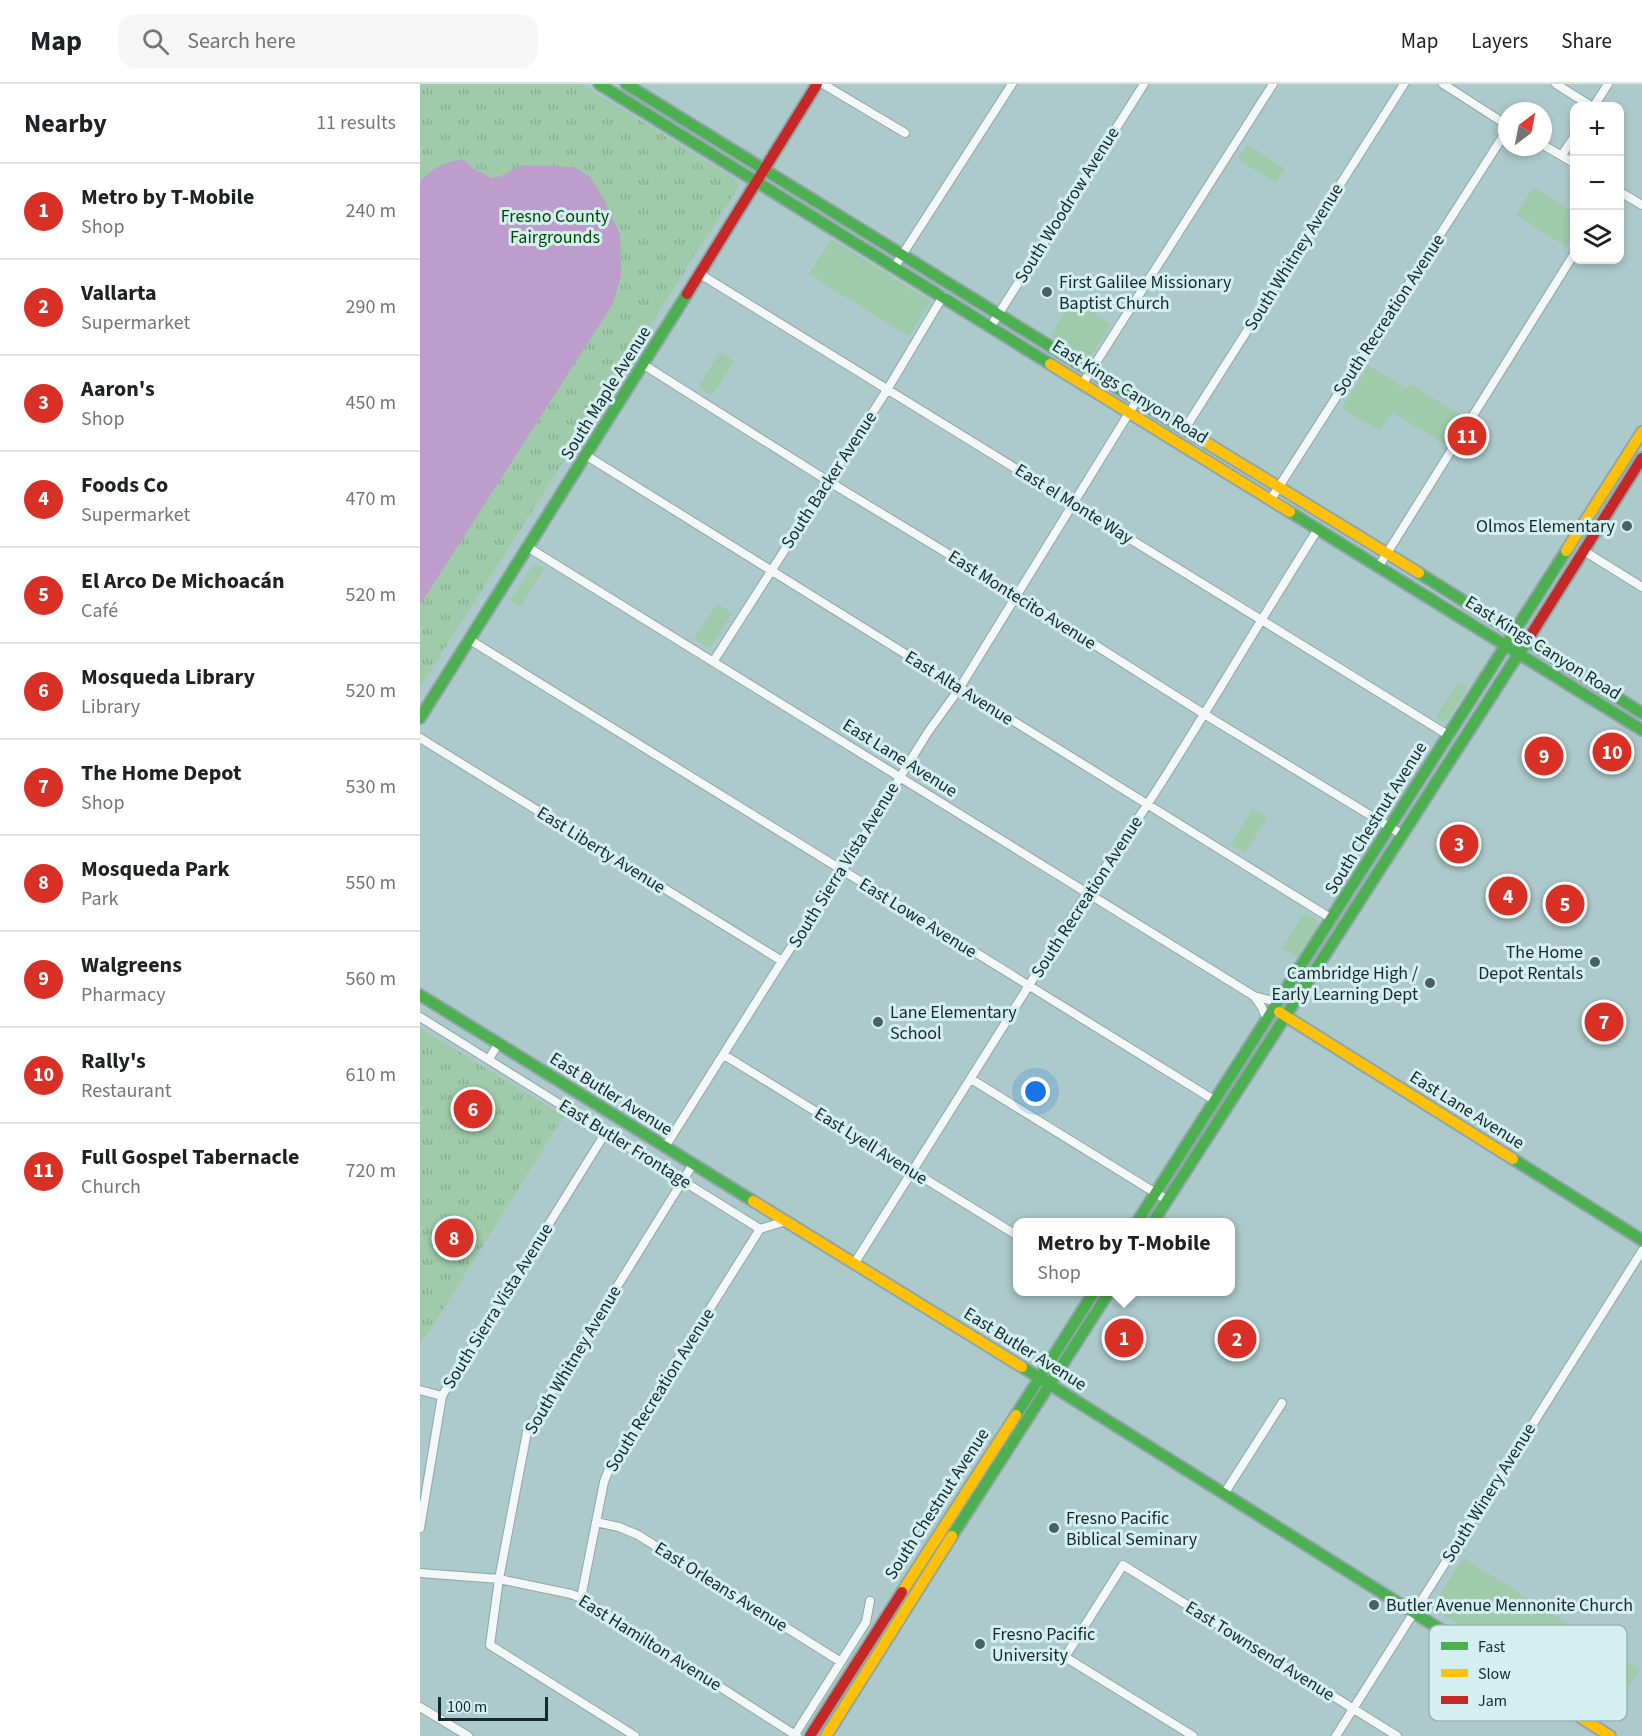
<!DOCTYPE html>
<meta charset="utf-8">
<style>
:root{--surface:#fff;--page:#f6f6f6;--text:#202124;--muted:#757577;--line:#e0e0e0;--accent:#d93025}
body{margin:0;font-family:"Source Sans 3",sans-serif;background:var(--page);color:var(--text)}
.controls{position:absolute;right:18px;top:18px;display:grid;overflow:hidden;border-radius:12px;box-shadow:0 3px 9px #0003}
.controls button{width:54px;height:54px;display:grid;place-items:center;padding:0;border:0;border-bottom:2px solid var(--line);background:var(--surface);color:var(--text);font:30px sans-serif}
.compass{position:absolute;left:1078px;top:18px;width:54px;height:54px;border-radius:50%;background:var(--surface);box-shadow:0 3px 9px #0003;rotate:32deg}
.scale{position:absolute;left:18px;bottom:15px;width:110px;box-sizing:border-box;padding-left:6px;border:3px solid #14292b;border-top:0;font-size:16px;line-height:21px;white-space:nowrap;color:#14292b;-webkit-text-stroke:4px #d5eff1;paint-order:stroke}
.you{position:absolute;left:616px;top:1008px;width:21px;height:21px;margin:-15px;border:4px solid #fff;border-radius:50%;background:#1a73e8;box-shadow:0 0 0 9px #1a73e833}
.badge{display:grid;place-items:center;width:39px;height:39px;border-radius:50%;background:var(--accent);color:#fff;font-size:20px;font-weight:700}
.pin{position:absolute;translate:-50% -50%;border:3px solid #fff;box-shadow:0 2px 6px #0006}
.popup{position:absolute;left:593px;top:1134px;width:222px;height:78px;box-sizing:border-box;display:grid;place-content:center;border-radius:12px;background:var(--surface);filter:drop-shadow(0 2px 4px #0005);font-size:20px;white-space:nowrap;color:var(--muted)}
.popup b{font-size:22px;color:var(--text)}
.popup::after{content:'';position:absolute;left:50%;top:100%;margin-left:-12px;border:12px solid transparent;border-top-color:var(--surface)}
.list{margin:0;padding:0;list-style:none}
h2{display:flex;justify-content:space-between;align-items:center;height:78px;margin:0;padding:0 24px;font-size:26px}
h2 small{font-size:20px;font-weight:400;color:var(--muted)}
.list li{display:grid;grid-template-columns:39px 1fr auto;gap:18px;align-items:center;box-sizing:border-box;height:96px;padding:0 24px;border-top:2px solid var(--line)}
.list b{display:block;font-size:22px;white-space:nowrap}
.list p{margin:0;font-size:20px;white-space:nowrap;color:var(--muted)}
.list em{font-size:20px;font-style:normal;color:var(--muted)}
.icon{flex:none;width:33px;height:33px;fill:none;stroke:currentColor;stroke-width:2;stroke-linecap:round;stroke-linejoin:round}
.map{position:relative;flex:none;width:1222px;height:1652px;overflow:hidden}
header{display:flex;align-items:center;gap:36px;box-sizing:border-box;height:84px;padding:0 30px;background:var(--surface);border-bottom:2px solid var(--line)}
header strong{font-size:28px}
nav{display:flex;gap:33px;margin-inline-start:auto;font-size:21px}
.search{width:420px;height:54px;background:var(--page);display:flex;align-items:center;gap:15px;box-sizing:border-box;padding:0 21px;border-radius:18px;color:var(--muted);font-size:22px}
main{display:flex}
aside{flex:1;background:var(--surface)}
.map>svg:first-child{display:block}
</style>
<header>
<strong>Map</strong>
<div class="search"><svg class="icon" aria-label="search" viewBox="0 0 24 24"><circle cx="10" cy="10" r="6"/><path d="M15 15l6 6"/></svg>Search here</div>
<nav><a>Map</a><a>Layers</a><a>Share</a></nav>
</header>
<main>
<aside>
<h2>Nearby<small>11 results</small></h2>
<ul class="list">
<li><span class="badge">1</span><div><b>Metro by T-Mobile</b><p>Shop</p></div><em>240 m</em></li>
<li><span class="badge">2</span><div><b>Vallarta</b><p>Supermarket</p></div><em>290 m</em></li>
<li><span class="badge">3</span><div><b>Aaron's</b><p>Shop</p></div><em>450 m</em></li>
<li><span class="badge">4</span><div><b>Foods Co</b><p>Supermarket</p></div><em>470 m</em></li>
<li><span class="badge">5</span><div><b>El Arco De Michoacán</b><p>Café</p></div><em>520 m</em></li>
<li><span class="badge">6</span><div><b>Mosqueda Library</b><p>Library</p></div><em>520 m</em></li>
<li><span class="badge">7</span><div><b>The Home Depot</b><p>Shop</p></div><em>530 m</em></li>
<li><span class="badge">8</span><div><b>Mosqueda Park</b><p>Park</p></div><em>550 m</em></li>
<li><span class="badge">9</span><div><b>Walgreens</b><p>Pharmacy</p></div><em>560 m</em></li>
<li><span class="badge">10</span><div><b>Rally's</b><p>Restaurant</p></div><em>610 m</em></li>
<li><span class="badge">11</span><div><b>Full Gospel Tabernacle</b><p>Church</p></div><em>720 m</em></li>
</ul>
</aside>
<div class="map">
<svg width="1222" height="1652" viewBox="0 0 1222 1652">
<defs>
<pattern id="park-tufts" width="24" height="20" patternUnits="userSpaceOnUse" patternTransform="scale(1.5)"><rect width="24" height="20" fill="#9fcbaa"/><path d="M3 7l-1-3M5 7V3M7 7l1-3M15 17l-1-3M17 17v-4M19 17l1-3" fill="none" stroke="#88ae92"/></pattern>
</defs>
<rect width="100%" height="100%" fill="#acc9cb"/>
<path fill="#9fcbaa" d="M827,61L865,85L856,99L818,75Z
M1113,103L1154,129V151L1147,163L1096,131Z
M411,155L511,217L489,252L389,190Z
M652,216L691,240L669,275L631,251Z
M300,268L314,277L292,311L278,303Z
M948,281L986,305L990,300L1041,332L1024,360L972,328L960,347L922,324Z
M117,481L124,485L100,523L90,517L112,482Z
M297,520L312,529L290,564L274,555Z
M1038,598L1048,604L1027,636L1023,637L1016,633Z
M833,725L847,734L825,769L811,760Z
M885,829L898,837V841L878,874L862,864Z
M1043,1474L1220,1585L1188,1635L1014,1525L1013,1522Z"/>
<path fill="url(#park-tufts)" d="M0,0H162L317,96L319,102L0,603Z
M0,944L144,1032L3,1257L0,1255Z"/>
<path fill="#bd9dcc" d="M36,76L46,77L52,84L72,94L82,92L102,81L154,83L170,93L183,114L200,151L201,192L192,221L0,521V97L15,84Z"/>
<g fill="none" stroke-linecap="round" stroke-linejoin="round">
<defs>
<path id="street" d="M403,0L485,49
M1023,0L1087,41
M1136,0L1171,22
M1174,22L1188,0
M1123,61L1154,79
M1142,71L1154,53
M1200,108L1222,121
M475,182L592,0
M280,190L1028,651
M571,242L724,0
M224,281L408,397L596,511L784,630L981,750
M663,299L853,0
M764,346L984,0
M167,372L912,835
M851,415L1087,46
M109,464L834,912L849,916L860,915
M1164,467L1222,503
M959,482L1154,170
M50,556L794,1016
M293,578L467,306L523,212
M0,654L362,877
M834,912L841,922L847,935
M0,933L340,1145
M304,971L598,1152
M69,975L78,960
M551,995L747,1116
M245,1063L362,877L422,787L508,648L539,605L717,316
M340,1145L366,1137
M434,1180L667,809C751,692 821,566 898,445
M0,1306L22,1312
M804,1410L862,1319
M176,1438L199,1443L218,1451L421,1578
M0,1444L22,1312L186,1048
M0,1489L79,1495L151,1510L161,1514L377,1652
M161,1514L184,1398L189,1385L340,1145
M0,1623L48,1652
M215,1652L70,1561L79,1495L107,1348L273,1080
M374,1652L446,1538L450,1517
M773,1652L645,1573L703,1481L977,1652
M916,1652L1222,1167"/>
<path id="fast" d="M179,0L630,280
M206,0L759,342
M870,428L1222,646
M999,489L1222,629
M0,634L267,210
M0,911L333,1117
M1093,1075L1222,1156
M717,1138L1146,467
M733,1138L1112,549
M602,1283L1098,1594
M596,1331L674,1208
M532,1452L689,1208"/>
<path id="slow" d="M630,280L870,428
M759,342L999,489
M1146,467L1222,348
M859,928L1093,1075
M333,1117L602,1283
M482,1508L596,1331
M1098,1594L1190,1652
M406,1652L532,1452"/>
<path id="jam" d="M267,210L397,0
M1112,549L1222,374
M390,1652L482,1508"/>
</defs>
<use href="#street" stroke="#8fa6a8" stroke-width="10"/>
<use href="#fast" stroke="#8fa6a8" stroke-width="14"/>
<use href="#slow" stroke="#8fa6a8" stroke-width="14"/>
<use href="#jam" stroke="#8fa6a8" stroke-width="14"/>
<use href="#street" stroke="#f3f7f7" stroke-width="8"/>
<use href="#fast" stroke="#4caf50" stroke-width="10"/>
<use href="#slow" stroke="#ffc107" stroke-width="10"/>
<use href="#jam" stroke="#c62828" stroke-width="10"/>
</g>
<g fill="#496163" stroke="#d5eff1" stroke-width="2">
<circle cx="627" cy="208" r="6"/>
<circle cx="1207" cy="442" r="6"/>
<circle cx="1175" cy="878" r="6"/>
<circle cx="1010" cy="899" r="6"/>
<circle cx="458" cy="938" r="6"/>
<circle cx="634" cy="1444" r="6"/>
<circle cx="954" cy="1521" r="6"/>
<circle cx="560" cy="1560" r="6"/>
</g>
<g text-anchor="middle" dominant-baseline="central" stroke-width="6" stroke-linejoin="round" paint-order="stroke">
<g font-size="18" fill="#14292b" stroke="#d5eff1">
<text transform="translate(647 121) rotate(-58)">South Woodrow Avenue</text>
<text transform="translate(874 173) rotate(-58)">South Whitney Avenue</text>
<text transform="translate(969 231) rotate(-57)">South Recreation Avenue</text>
<text transform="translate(710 308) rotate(32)">East Kings Canyon Road</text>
<text transform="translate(186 309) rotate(-58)">South Maple Avenue</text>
<text transform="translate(409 396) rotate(-57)">South Backer Avenue</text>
<text transform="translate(654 420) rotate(32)">East el Monte Way</text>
<text transform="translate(602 516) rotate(32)">East Montecito Avenue</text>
<text transform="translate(1123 564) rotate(32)">East Kings Canyon Road</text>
<text transform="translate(539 604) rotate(32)">East Alta Avenue</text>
<text transform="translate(480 674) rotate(32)">East Lane Avenue</text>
<text transform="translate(956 734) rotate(-58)">South Chestnut Avenue</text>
<text transform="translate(181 766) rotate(32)">East Liberty Avenue</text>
<text transform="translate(424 781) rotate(-58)">South Sierra Vista Avenue</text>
<text transform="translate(667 813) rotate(-57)">South Recreation Avenue</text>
<text transform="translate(498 834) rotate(32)">East Lowe Avenue</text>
<text transform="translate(191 1010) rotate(32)">East Butler Avenue</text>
<text transform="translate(1047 1026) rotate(32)">East Lane Avenue</text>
<text transform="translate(205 1060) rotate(32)">East Butler Frontage</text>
<text transform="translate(451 1062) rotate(32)">East Lyell Avenue</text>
<text transform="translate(78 1222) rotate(-58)">South Sierra Vista Avenue</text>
<text transform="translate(605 1265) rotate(32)">East Butler Avenue</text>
<text transform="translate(153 1276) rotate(-59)">South Whitney Avenue</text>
<text transform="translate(240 1306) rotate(-58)">South Recreation Avenue</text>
<text transform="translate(1069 1409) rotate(-58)">South Winery Avenue</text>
<text transform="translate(517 1420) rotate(-57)">South Chestnut Avenue</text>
<text transform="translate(301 1503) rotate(32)">East Orleans Avenue</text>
<text transform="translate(230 1559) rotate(32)">East Hamilton Avenue</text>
<text transform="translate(840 1567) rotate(32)">East Townsend Avenue</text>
</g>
<g font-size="18" fill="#024602" stroke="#d5eff1">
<text x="135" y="132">Fresno County<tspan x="135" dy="21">Fairgrounds</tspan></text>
</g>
<g font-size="18" fill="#14292b" stroke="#d5eff1" text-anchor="start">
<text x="639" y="198">First Galilee Missionary<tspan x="639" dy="21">Baptist Church</tspan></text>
<text x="1195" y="442" text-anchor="end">Olmos Elementary</text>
<text x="1163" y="868" text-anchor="end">The Home<tspan x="1163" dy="21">Depot Rentals</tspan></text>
<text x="998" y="889" text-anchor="end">Cambridge High /<tspan x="998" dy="21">Early Learning Dept</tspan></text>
<text x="470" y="928">Lane Elementary<tspan x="470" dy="21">School</tspan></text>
<text x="646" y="1434">Fresno Pacific<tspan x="646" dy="21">Biblical Seminary</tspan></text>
<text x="966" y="1521">Butler Avenue Mennonite Church</text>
<text x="572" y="1550">Fresno Pacific<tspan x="572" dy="21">University</tspan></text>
</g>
</g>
<rect x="1009" y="1541" width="198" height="96" rx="9" fill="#d5eff1" stroke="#9bb4b6" stroke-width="1.5"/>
<rect x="1021" y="1558" width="27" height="8" fill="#4caf50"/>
<rect x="1021" y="1585" width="27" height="8" fill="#ffc107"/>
<rect x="1021" y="1612" width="27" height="8" fill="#c62828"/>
<g font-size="16" fill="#14292b">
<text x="1058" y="1568">Fast</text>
<text x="1058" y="1595">Slow</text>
<text x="1058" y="1622">Jam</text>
</g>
</svg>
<div class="controls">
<button>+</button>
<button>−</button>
<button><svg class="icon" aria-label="layers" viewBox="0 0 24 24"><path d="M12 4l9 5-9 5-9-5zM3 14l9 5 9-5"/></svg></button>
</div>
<svg class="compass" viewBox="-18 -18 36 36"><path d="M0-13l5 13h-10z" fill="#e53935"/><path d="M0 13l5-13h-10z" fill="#757577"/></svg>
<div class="scale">100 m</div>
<div class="you"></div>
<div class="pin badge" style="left:704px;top:1254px">1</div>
<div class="popup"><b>Metro by T-Mobile</b>Shop</div>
<div class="pin badge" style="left:817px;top:1255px">2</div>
<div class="pin badge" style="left:1039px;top:760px">3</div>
<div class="pin badge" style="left:1088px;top:812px">4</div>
<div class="pin badge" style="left:1145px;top:820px">5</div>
<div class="pin badge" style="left:53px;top:1025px">6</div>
<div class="pin badge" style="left:1184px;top:938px">7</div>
<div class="pin badge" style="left:34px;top:1154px">8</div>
<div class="pin badge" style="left:1124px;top:672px">9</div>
<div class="pin badge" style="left:1192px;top:668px">10</div>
<div class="pin badge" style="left:1047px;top:352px">11</div>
</div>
</main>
